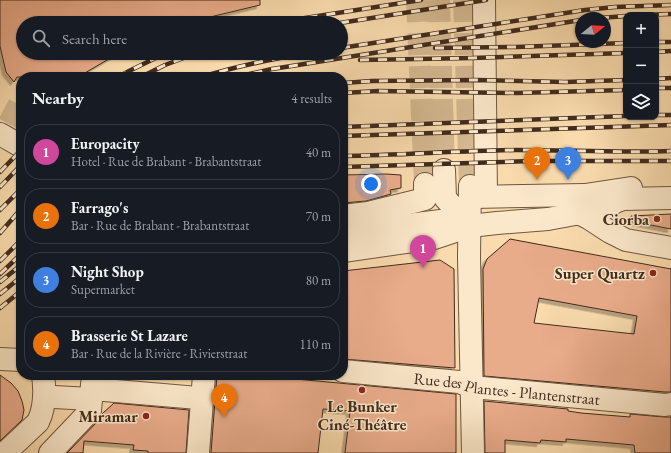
<!DOCTYPE html>
<meta charset="utf-8">
<style>
:root{--surface:#171b24;--page:#242831;--text:#f1f3f6;--muted:#9ea1a6;--line:#363941;--accent:#8c9099}
body{margin:0;font-family:"EB Garamond",serif;background:var(--page);color:var(--text)}
.controls{position:absolute;right:12px;top:12px;display:grid;overflow:hidden;border-radius:8px;box-shadow:0 1px 3px #0004}
.controls button{width:36px;height:36px;display:grid;place-items:center;padding:0;border:0;border-bottom:1px solid var(--line);background:var(--surface);color:var(--text);font:20px sans-serif}
.compass{position:absolute;left:575px;top:12px;width:36px;height:36px;border-radius:50%;background:var(--surface);box-shadow:0 1px 3px #0004;rotate:72deg}
.you{position:absolute;left:371px;top:184px;width:14px;height:14px;margin:-10px;border:3px solid #fff;border-radius:50%;background:#1a73e8;box-shadow:0 0 0 6px #1a73e833}
.badge{display:grid;place-items:center;width:26px;height:26px;border-radius:50%;background:var(--accent);color:#fff;font-size:13px;font-weight:700}
.pin{position:absolute;translate:-50% -33px;filter:drop-shadow(0 1px 2px #0008)}
.pin::after{content:'';position:absolute;top:21px;width:14px;height:12px;background:inherit;clip-path:polygon(0 0,100% 0,50% 100%)}
.list{margin:0;padding:0;list-style:none}
h2{display:flex;justify-content:space-between;align-items:center;height:52px;margin:0;padding:0 16px;font-size:17px}
h2 small{font-size:13px;font-weight:400;color:var(--muted)}
.list li{display:grid;grid-template-columns:26px 1fr auto;gap:12px;align-items:center;box-sizing:border-box;height:56px;margin:0 8px 8px;padding:0 8px;border:1px solid var(--line);border-radius:16px}
.list b{display:block;font-size:15px;white-space:nowrap}
.list p{margin:0;font-size:13px;white-space:nowrap;color:var(--muted)}
.list em{font-size:13px;font-style:normal;color:var(--muted)}
.icon{flex:none;width:22px;height:22px;fill:none;stroke:currentColor;stroke-width:2;stroke-linecap:round;stroke-linejoin:round}
.map{position:relative;flex:none;width:671px;height:453px;overflow:hidden}
.search{position:absolute;background:var(--surface);box-shadow:0 1px 3px #0004;left:16px;top:16px;width:332px;height:44px;display:flex;align-items:center;gap:10px;box-sizing:border-box;padding:0 14px;border-radius:22px;color:var(--muted);font-size:15px}
.panel{position:absolute;background:var(--surface);box-shadow:0 1px 3px #0004;left:16px;top:72px;width:332px;height:308px;border-radius:16px}
.map>svg:first-child{display:block}
</style>
<div class="map">
<svg width="671" height="453" viewBox="0 0 671 453">
<defs>
<filter id="shadow"><feDropShadow dx="-3.5" dy="3.5" stdDeviation="0" flood-color="#0004"/></filter>
</defs>
<rect width="100%" height="100%" fill="#f9dbad"/>
<filter id="stains"><feTurbulence type="fractalNoise" baseFrequency=".005" numOctaves="4"/><feColorMatrix values="0 0 0 0 .2 0 0 0 0 .09 0 0 0 0 .02 0 0 0 .5 -.17"/></filter>
<radialGradient id="worn" r=".72"><stop offset=".6" stop-color="#630" stop-opacity="0"/><stop offset="1" stop-color="#630" stop-opacity=".3"/></radialGradient>
<path fill="#e9ac8b" stroke="#412b1c" fill-rule="evenodd" filter="url(#shadow)" d="M0,0H260V5L185,23H23V53H119L78,77H17L14,82L6,72L0,46Z
M386,174L401,175V188L390,190L391,194L366,201L343,203V175Z
M671,214V229L630,221L631,216Z
M510,239L671,269V392H665L484,376L483,269L487,259ZM539,298L637,316L634,334L534,323Z
M440,260L454,269L455,368L343,359V271Z
M0,375L11,383L18,391L22,401L24,410L22,420L0,441Z
M217,375H253L456,394V453H345L350,411L323,409L318,453H211Z
M484,401L568,409V411L581,413L630,417V414L664,417H671V453H635L634,445L566,439V442L541,440L540,443L505,440V453H485Z
M114,403L189,410L186,453H148V451L133,450L134,445L84,441L83,453H67L99,420L102,414Z"/>
<g fill="none" stroke-linecap="round" stroke-linejoin="round">
<path stroke="#d4b890" stroke-width="22" stroke-dasharray="22 11" stroke-linecap="butt" d="M417,0L425,184
M439,0L444,170
M464,0L470,186
M4,109L21,118"/>
<defs>
<g id="minor">
<path d="M484,0L486,196"/>
<path d="M0,134L21,146"/>
<path d="M444,170L445,198L470,226"/>
<path d="M470,186L469,257L473,453"/>
<path d="M472,197L585,195L631,188"/>
<path d="M343,216L368,213L425,199V184"/>
<path d="M587,217L608,207L615,202L623,199L671,198"/>
<path d="M343,233L441,221L462,225"/>
<path d="M343,251L434,238L470,226L497,223L548,219L575,214H580L587,217L610,232L626,240L671,248"/>
<path d="M0,359L21,360"/>
<path id="s1" d="M343,371L459,382L472,387L665,405L671,404"/>
<path d="M92,389L198,398"/>
<path d="M54,397L91,399L92,384"/>
<path d="M5,453L38,422C45,408 45,390 43,375"/>
<path d="M50,453L90,411L91,399"/>
<path d="M198,453L204,375"/>
</g>
</defs>
<use href="#minor" stroke="#6f5740" stroke-width="24"/>
<use href="#minor" stroke="#fbe8ca" stroke-width="22"/>
<defs>
<path id="rail" d="M641,15L671,14
M600,18L626,16
M273,23L421,0
M340,23L486,0
M656,42H671
M341,48L585,10L615,7L671,5
M435,48L516,47L626,43
M656,52L671,51
M360,60L473,58L626,53
M118,77L129,71L166,53
M141,77L165,65L197,53
M202,77C237,66 272,59 308,53
M236,77L272,69L298,65L581,20
M656,79L671,78
M343,83L372,81L477,80L565,82L626,80
M656,88H671
M343,93L378,91L517,93L626,90
M656,115H671
M343,127L626,116
M343,136L671,125
M343,156C401,155 458,151 516,150C568,150 619,153 671,151
M343,167L532,161H671
M0,172L21,150
M0,187L21,165
M0,210L21,189
M0,233L21,209
M0,261L21,240
M0,274L21,254
M0,282L21,265
M0,294L21,277
M0,308L21,291"/>
</defs>
<use href="#rail" stroke="#412b1c" stroke-width="4.5"/>
<use href="#rail" stroke="#fbe8ca" stroke-width="3" stroke-dasharray="9" stroke-linecap="butt"/>
</g>
<g fill="#8f2418" stroke="#fbe8ca" stroke-width="1.5">
<circle cx="657" cy="219" r="4"/>
<circle cx="653" cy="273" r="4"/>
<circle cx="362" cy="390" r="4"/>
<circle cx="146" cy="416" r="4"/>
</g>
<g text-anchor="middle" dominant-baseline="central" stroke-width="3" stroke-linejoin="round" paint-order="stroke">
<g font-size="16" font-weight="bold" fill="#412b1c" stroke="#fbe8ca" text-anchor="end">
<text x="649" y="219">Ciorba</text>
<text x="645" y="273">Super Quartz</text>
<text x="362" y="406" text-anchor="middle">Le Bunker<tspan x="362" dy="18">Ciné-Théâtre</tspan></text>
<text x="138" y="416">Miramar</text>
</g>
<g font-size="16" fill="#412b1c" stroke="#fbe8ca">
<text stroke="none"><textPath href="#s1" startOffset="165">Rue des Plantes - Plantenstraat</textPath></text>
</g>
</g>
<rect width="100%" height="100%" filter="url(#stains)"/>
<rect width="100%" height="100%" fill="url(#worn)"/>
</svg>
<div class="controls">
<button>+</button>
<button>−</button>
<button><svg class="icon" aria-label="layers" viewBox="0 0 24 24"><path d="M12 4l9 5-9 5-9-5zM3 14l9 5 9-5"/></svg></button>
</div>
<svg class="compass" viewBox="-18 -18 36 36"><path d="M0-13l5 13h-10z" fill="#e53935"/><path d="M0 13l5-13h-10z" fill="#9ea1a6"/></svg>
<div class="you"></div>
<div class="pin badge" style="left:423px;top:268px;background:#d1479c">1</div>
<div class="pin badge" style="left:537px;top:180px;background:#e8710a">2</div>
<div class="pin badge" style="left:568px;top:180px;background:#3f7fe0">3</div>
<div class="pin badge" style="left:224px;top:417px;background:#e8710a">4</div>
<div class="search"><svg class="icon" aria-label="search" viewBox="0 0 24 24"><circle cx="10" cy="10" r="6"/><path d="M15 15l6 6"/></svg>Search here</div>
<section class="panel">
<h2>Nearby<small>4 results</small></h2>
<ul class="list">
<li><span class="badge" style="background:#d1479c">1</span><div><b>Europacity</b><p>Hotel · Rue de Brabant - Brabantstraat</p></div><em>40 m</em></li>
<li><span class="badge" style="background:#e8710a">2</span><div><b>Farrago's</b><p>Bar · Rue de Brabant - Brabantstraat</p></div><em>70 m</em></li>
<li><span class="badge" style="background:#3f7fe0">3</span><div><b>Night Shop</b><p>Supermarket</p></div><em>80 m</em></li>
<li><span class="badge" style="background:#e8710a">4</span><div><b>Brasserie St Lazare</b><p>Bar · Rue de la Rivière - Rivierstraat</p></div><em>110 m</em></li>
</ul>
</section>
</div>
